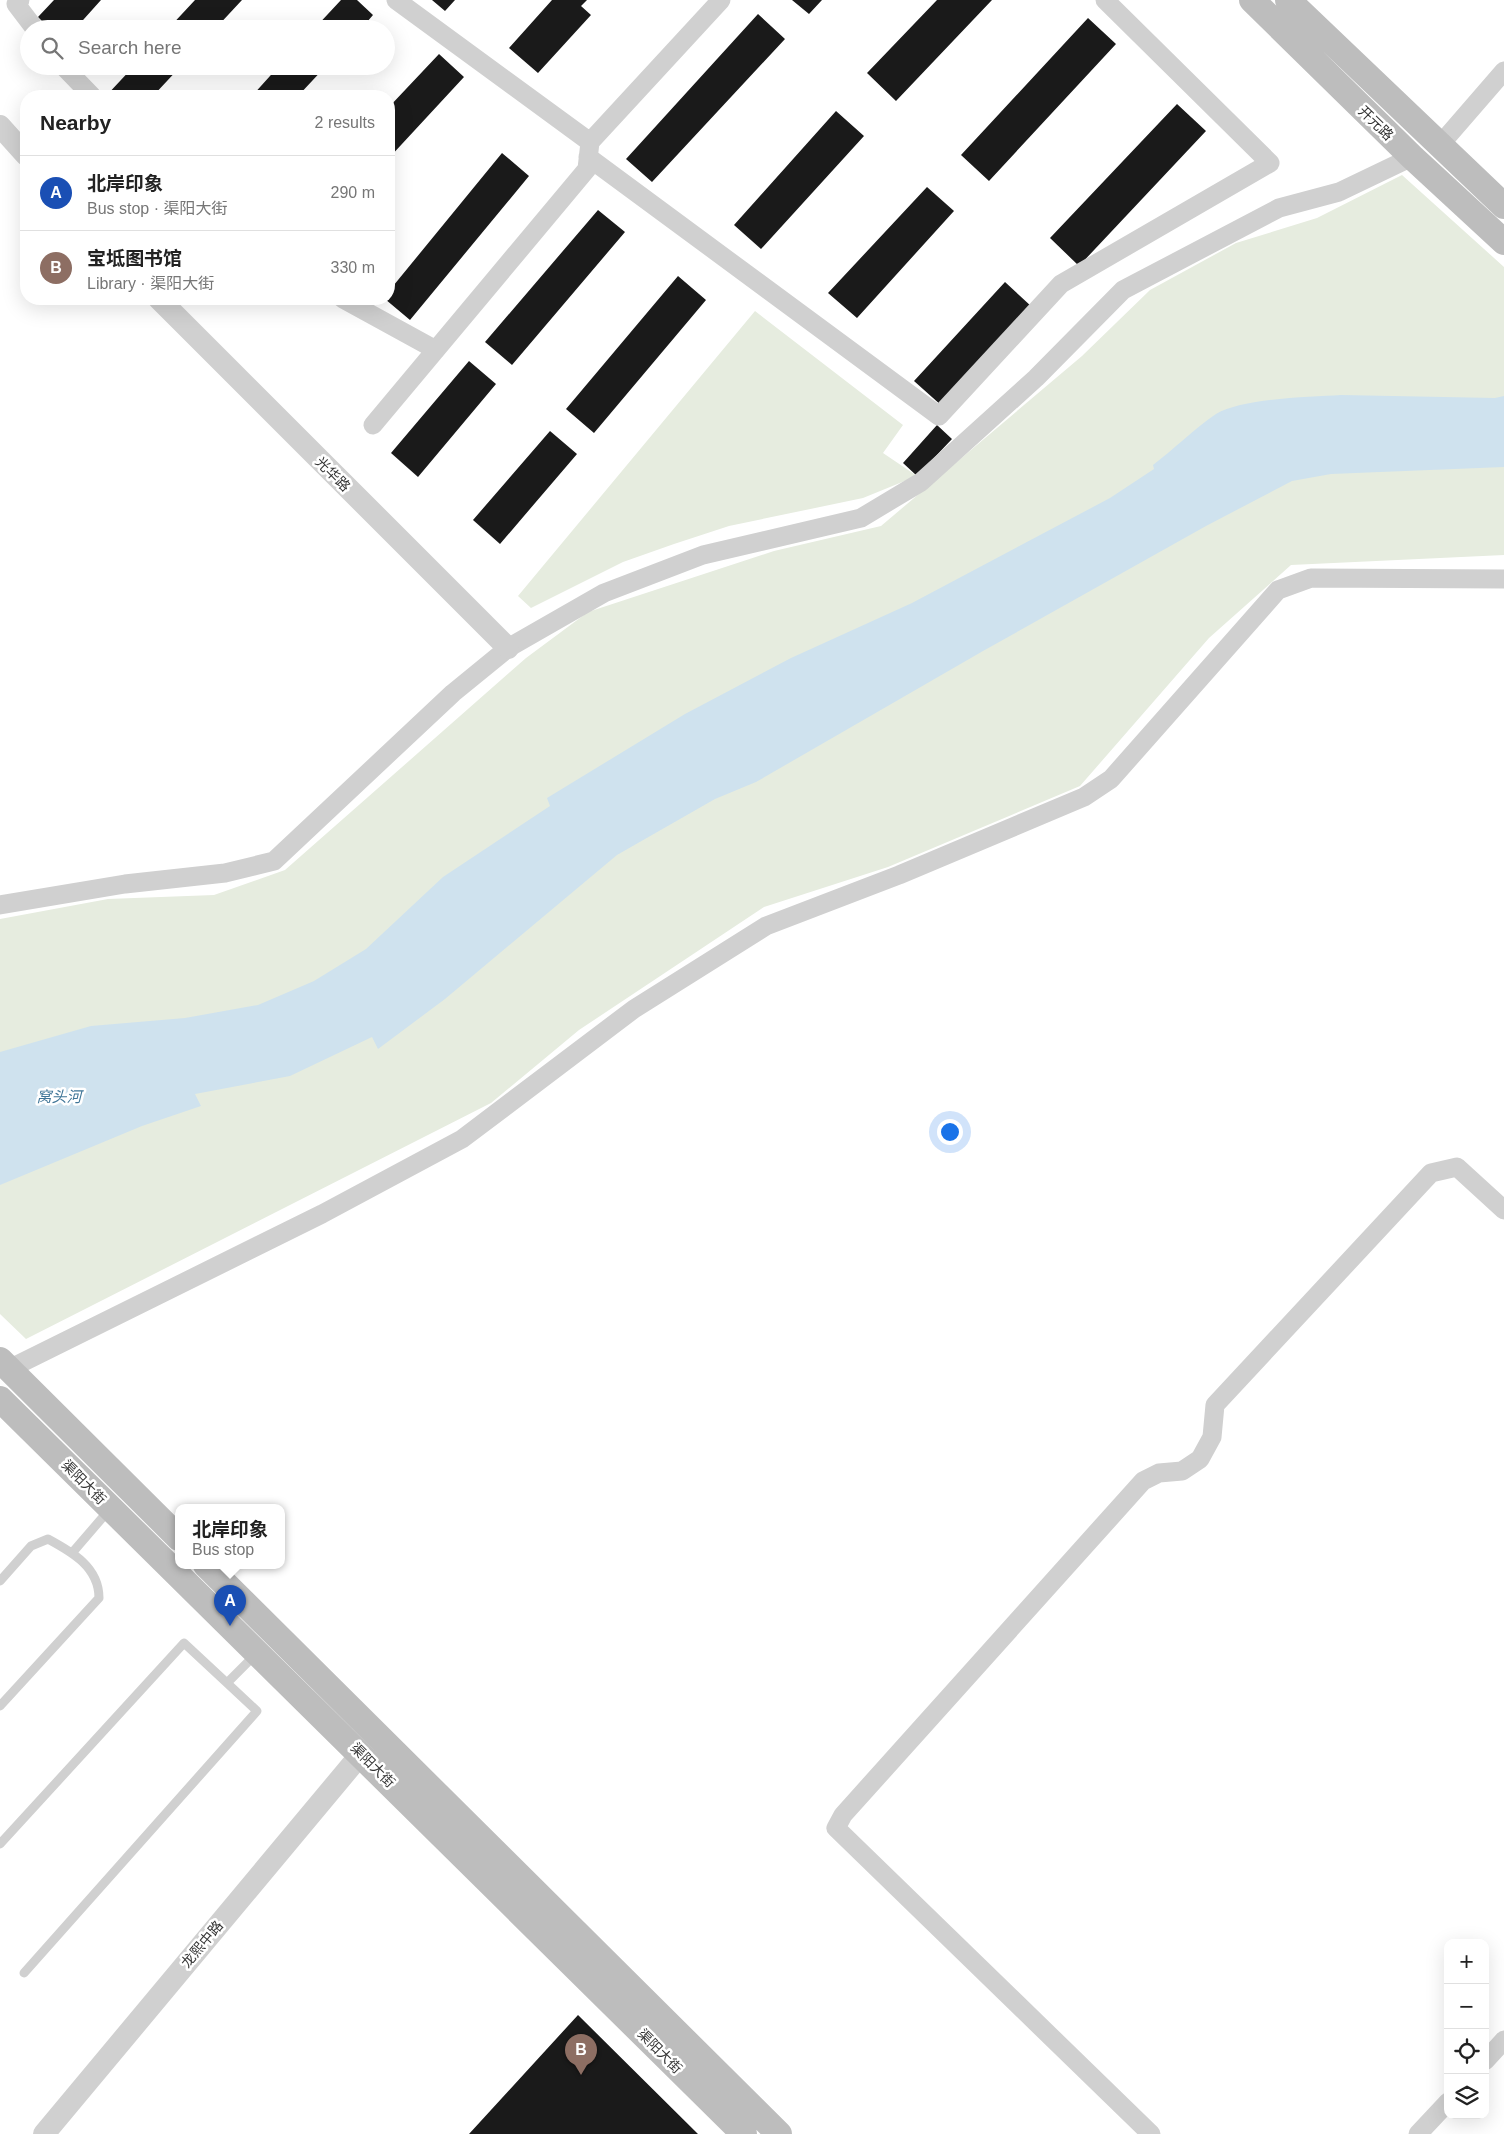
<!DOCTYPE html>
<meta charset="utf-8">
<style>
:root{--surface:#fff;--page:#f2f2f2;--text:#222;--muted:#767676;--line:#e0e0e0;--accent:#111827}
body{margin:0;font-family:Arial,"Noto Sans SC",sans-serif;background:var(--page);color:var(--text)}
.controls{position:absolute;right:15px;bottom:15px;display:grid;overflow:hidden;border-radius:10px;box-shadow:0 5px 20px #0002}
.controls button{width:45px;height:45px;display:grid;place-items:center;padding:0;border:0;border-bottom:1px solid var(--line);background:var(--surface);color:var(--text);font:25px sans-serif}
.you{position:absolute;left:949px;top:1131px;width:18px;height:18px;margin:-12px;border:4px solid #fff;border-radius:50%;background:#1a73e8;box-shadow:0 0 0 8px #1a73e833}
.badge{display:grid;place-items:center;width:32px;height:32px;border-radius:50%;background:var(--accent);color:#fff;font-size:16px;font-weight:700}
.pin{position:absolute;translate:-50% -41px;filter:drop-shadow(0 1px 2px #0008)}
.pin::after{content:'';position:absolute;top:26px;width:18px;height:15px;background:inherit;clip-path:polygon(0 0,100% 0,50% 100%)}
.popup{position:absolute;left:175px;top:1504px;width:110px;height:65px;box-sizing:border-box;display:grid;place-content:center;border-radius:10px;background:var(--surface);filter:drop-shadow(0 1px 4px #0005);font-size:16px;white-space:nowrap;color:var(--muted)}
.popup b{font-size:19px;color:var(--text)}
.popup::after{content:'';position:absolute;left:50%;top:100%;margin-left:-10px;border:10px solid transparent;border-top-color:var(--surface)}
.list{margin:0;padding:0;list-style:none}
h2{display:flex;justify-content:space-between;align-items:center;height:65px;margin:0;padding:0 20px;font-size:21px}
h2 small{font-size:16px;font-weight:400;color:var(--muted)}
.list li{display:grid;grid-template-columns:32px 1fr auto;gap:15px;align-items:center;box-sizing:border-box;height:75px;padding:0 20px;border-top:1px solid var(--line)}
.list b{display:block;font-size:19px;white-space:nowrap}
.list p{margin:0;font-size:16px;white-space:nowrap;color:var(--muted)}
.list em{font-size:16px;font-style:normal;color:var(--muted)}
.icon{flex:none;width:28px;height:28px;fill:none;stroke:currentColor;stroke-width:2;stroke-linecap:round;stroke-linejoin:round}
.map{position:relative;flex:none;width:1504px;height:2134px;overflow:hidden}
.search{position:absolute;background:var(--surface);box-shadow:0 5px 20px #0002;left:20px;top:20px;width:375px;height:55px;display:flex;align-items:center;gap:12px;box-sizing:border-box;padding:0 18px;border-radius:28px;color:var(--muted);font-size:19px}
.panel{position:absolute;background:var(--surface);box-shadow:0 5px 20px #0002;left:20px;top:90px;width:375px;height:215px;border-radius:20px}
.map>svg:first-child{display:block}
</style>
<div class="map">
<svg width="1504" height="2134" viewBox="0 0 1504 2134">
<rect width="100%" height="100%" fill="#fff"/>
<path fill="#e6ecdf" d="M1402,175L1504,267V555L1291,565L1209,638L1080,786L888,867L764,907L579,1030L491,1103L26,1339L0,1314V919L108,899L214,895L285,870L526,658L588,612L774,551L881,526L1082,356L1150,290L1236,243L1317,218Z
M755,311L903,425L883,453L917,476L863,498L729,526L674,544L623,562L531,608L518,596Z"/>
<path fill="#cfe2ee" d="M1341,395L1495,398L1504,396V467L1331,474L1292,481L1206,526L983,651L756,782L715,799L617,855L445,999L378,1049L372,1037L290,1076L195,1094L201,1106L142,1126L0,1185V1052L91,1026L185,1018L258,1005L314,981L366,949L443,877L550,806L547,798L685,714L791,658L912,603L1110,498L1154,469L1153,465C1174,449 1194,429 1216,414C1242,398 1309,397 1341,395Z"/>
<path fill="#1a1a1a" d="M54,0H101L75,29H50L38,17Z
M195,0H242L215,29H168Z
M341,0H357L373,15L361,29H314Z
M432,0H455L445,11Z
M552,0H587L581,6L591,15L538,73L509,48Z
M792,0H822L809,14Z
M937,0H992L896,101L867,73Z
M758,14L785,39L652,182L626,159Z
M1088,18L1116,44L989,181L961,155Z
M439,54L464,77L389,158V107Z
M134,66H181L153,96H106Z
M279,66H326L298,96H252Z
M1177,104L1206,131L1079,266L1050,238Z
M836,111L864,136L761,249L734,225Z
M502,153L529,176L410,320L385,299H389V291Z
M927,187L954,211L857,318L828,293Z
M598,210L625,232L512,365L485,342Z
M678,276L706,300L594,433L566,409Z
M1005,282L1032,307L942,406L914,381Z
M469,361L496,384L418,477L391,453Z
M937,425L952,439L917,476L903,463Z
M550,431L577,454L500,544L473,520Z
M578,2015L698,2134H469Z"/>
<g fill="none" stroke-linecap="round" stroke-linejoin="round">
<path stroke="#d0d0d0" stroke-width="9" d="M72,1553L109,1510
M0,1581L31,1546L48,1539C72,1552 99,1567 99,1598L0,1706
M0,1844L184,1643L227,1683
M24,1973L257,1711L227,1683L256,1654"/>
<path stroke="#d0d0d0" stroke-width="19" d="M20,0L16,4L35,29
M396,0L590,142
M63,66L92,96
M1439,146L1504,71
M588,157L939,416L1061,284L1270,163L1105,0
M343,299L436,350
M373,425L587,169L590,142L721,0
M0,905L125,884L225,873L274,861L453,693L508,648L604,593L703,555L861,518L921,482L1036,378L1123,290L1279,208L1339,192L1412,157
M9,1369L322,1214L462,1139L634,1009L766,926L899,875L1084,797L1111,779L1278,590L1311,578L1504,579
M1485,2061L1504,2040
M1151,2134L836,1828L843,1815L1143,1481L1159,1473L1182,1471L1200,1459L1212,1437L1215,1405L1431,1173L1457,1167L1504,1210
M1418,2134L1448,2102"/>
<path stroke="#d0d0d0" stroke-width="22" d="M0,126L26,155
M159,299L508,648
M44,2134L361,1754"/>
<path stroke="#bdbdbd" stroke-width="26" d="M1252,0L1412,157L1504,242
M1288,0L1504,206
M0,1360L179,1538
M0,1399L744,2134
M206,1565L779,2134"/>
</g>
<g text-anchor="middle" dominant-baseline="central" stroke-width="5" stroke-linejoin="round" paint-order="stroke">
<g font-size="14" fill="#333" stroke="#fff">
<text transform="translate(1376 123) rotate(44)">开元路</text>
<text transform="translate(333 474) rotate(45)">光华路</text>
<text transform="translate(84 1482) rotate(45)">渠阳大街</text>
<text transform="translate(373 1765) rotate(45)">渠阳大街</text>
<text transform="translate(202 1944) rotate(-50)">龙熙中路</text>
<text transform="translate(660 2051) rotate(45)">渠阳大街</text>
</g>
<g font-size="15" font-style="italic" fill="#3f7597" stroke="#fff">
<text x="59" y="1096">窝头河</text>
</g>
</g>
</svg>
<div class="controls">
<button>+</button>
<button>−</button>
<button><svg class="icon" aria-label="locate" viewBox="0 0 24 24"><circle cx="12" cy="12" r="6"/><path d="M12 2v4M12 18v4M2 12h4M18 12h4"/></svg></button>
<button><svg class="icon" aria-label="layers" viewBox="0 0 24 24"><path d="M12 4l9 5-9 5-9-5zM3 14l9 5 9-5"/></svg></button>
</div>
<div class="you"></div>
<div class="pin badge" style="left:230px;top:1626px;background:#1a4fb4">A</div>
<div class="popup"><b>北岸印象</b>Bus stop</div>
<div class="pin badge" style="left:581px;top:2075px;background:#8d6e63">B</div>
<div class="search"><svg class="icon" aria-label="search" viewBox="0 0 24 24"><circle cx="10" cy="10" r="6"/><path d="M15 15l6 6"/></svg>Search here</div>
<section class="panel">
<h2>Nearby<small>2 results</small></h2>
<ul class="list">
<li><span class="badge" style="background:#1a4fb4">A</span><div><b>北岸印象</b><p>Bus stop · 渠阳大街</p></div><em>290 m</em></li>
<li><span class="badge" style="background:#8d6e63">B</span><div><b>宝坻图书馆</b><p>Library · 渠阳大街</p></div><em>330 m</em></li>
</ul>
</section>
</div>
